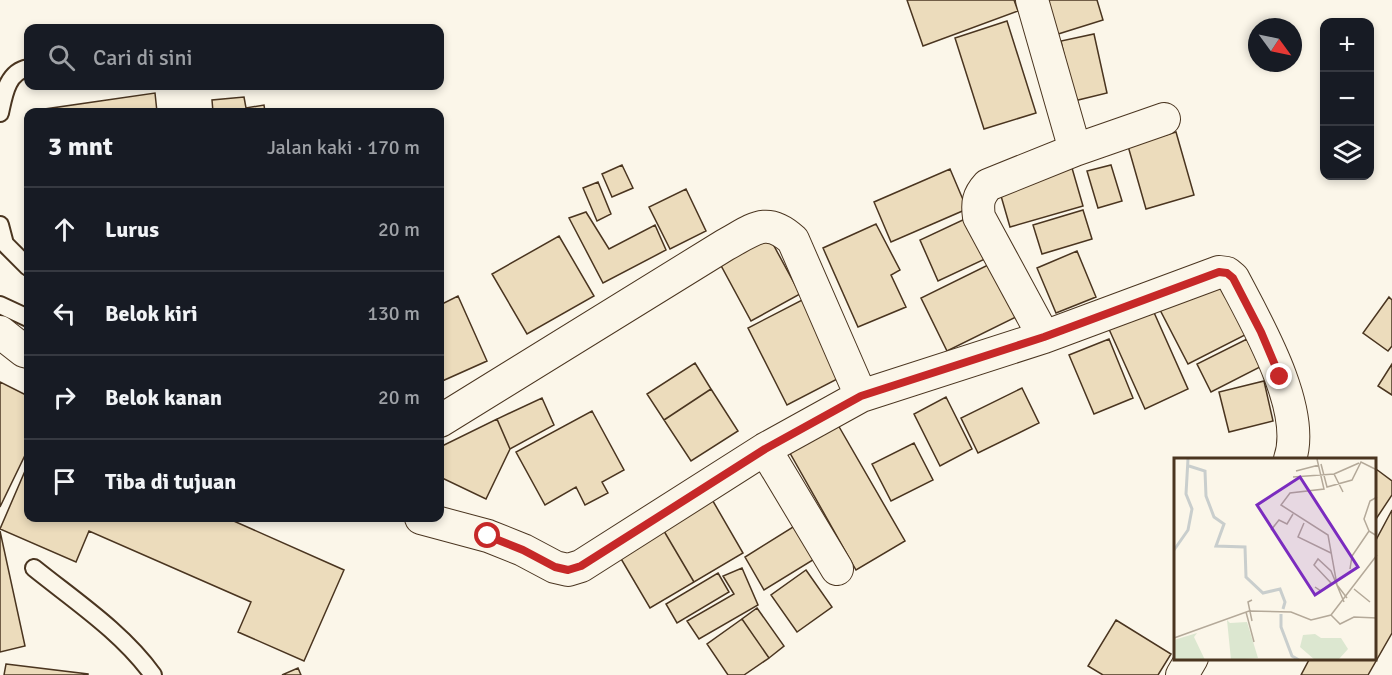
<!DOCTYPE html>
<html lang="id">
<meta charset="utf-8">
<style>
:root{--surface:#171b24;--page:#20242c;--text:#f1f3f6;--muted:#9ea1a6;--line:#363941}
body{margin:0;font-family:Signika,sans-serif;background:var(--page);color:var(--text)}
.controls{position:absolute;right:18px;top:18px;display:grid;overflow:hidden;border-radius:12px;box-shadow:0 3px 9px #0003}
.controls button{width:54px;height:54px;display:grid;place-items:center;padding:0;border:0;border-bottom:2px solid var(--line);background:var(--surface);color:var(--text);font:30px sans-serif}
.compass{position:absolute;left:1248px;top:18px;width:54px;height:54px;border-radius:50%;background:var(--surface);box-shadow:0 3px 9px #0003;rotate:123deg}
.stop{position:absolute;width:18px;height:18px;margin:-14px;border:4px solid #c62828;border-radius:50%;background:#fff}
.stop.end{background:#c62828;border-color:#fff;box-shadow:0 2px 6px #0008}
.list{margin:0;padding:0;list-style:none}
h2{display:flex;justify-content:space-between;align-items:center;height:78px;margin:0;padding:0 24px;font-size:26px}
h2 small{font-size:20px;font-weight:400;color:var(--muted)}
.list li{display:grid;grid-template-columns:39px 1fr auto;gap:18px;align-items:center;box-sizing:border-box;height:84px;padding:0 24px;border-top:2px solid var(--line)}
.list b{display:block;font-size:22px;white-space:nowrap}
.list em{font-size:20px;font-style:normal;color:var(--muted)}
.icon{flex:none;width:33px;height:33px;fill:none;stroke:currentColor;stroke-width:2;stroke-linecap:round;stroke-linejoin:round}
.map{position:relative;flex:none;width:1392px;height:675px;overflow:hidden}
.search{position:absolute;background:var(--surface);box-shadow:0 3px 9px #0003;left:24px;top:24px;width:420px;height:66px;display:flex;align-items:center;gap:15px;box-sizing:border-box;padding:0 21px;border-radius:12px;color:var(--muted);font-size:22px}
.panel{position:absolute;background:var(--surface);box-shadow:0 3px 9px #0003;left:24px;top:108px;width:420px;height:414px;border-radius:12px}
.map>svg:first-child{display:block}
</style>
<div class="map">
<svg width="1392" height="675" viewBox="0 0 1392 675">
<rect width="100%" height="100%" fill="#fbf6e9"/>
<path fill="#ecdcbc" stroke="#4a3520" stroke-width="1.5" d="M907,0H1014L1018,11L923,46Z
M1045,0H1097L1103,20L1055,35Z
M1007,21L1036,113L984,129L955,38Z
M1094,34L1107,93L1074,101L1061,41Z
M155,93L157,112H45V109Z
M244,97L246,108L264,105L265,112H210H213L212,100Z
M1176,132L1194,195L1146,209L1128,146Z
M622,165L633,188L612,197L602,174Z
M1111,165L1122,201L1098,208L1087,171Z
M1072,168L1083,206L1010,227L999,189Z
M950,169L967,209L891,242L874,202Z
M598,182L611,214L597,221L583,188Z
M686,189L706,231L670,249L649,207Z
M1083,210L1092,239L1042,254L1033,225Z
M586,212L609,249L655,225L666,250L603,283L569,218Z
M967,218L985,259L938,281L920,240Z
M876,224L900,270L891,275L906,307L858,327L823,248Z
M767,233L800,294L751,321L718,260Z
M559,236L594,296L527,334L492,274Z
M1077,251L1096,297L1056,313L1037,268Z
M990,264L1016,317L947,351L921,298Z
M1216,276L1245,335L1188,364L1158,306Z
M458,296L487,361L440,382V305Z
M1389,297L1392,300V346L1388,351L1363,333Z
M806,298L845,375L787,405L748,328Z
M1152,308L1188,389L1145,409L1108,327Z
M1109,339L1133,398L1094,414L1069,355Z
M1247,339L1260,367L1211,392L1197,364Z
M695,363L711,389L664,420L647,394Z
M1392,364V395L1378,386Z
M1264,381L1273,421L1229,432L1219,392Z
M0,382L28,396V449L0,507Z
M1022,388L1039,423L978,453L961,418Z
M711,389L738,431L691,461L664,420Z
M946,397L972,449L940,466L914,414Z
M542,398L554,425L510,449L497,419Z
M592,411L624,470L602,482L608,493L585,505L576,487L545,505L516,452Z
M834,418L905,541L856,570L786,446Z
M497,419L510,449L486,499L440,477V447Z
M914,443L933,480L891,501L872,464Z
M28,464V518H227L344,570L304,661L238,632L251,602L89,531L76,562L0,529Z
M1376,469L1392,481V495L1376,519Z
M710,496L743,553L694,582L661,526Z
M1392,510V633L1368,675H1301L1310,658H1376V540Z
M801,522L821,555L764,590L745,557Z
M661,526L694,582L650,608L617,552Z
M0,531L25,646L0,652Z
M742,568L758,605L699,639L687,621L734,594L723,576Z
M806,570L832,607L797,632L771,595Z
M718,573L729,592L677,623L666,604Z
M757,608L784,646L769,658L742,619Z
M742,619L769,658L744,675H728L707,644Z
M1116,620L1171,654L1158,675H1103L1088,666Z
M6,664L88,674V675H4Z
M298,668L301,675H282Z"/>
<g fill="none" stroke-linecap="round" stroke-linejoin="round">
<defs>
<path id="lane" d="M0,113C4,95 7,72 28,68
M0,225L5,244L28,267
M0,305L28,318
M34,568C75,601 122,632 153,675"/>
<path id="street" d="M1032,0L1075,150L988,185C978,196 977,203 979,217L1044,337
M1075,150L1164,119
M0,332L24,351L28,352
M440,421L725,245C753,230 766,215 793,240L861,396
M765,449L837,569
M421,518L488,536L523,550L555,567L568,570L581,566L765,449L861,396L1044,337L1219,272L1227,273L1233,278C1256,322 1307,409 1290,459
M1182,675L1192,658"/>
</defs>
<use href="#lane" stroke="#4a3520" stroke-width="20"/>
<use href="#street" stroke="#4a3520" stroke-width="34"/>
<use href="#lane" stroke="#fbf6e9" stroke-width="16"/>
<use href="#street" stroke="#fbf6e9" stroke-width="32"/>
</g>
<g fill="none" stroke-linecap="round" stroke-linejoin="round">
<path stroke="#c62828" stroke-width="8" d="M488,536L523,550L555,567L568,570L581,566L765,449L861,396L1044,337L1219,272L1227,273L1233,278L1261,332L1280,377"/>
</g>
<g transform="translate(1174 458)">
<rect width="202" height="202" fill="#fbf6e9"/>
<path d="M53,162L56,165L73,164L84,200L57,202Z" fill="#dce7d0"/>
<path d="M141,176L147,180H167L174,191L165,201L141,202L126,189L129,177Z" fill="#dce7d0"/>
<path d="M23,175L20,179L31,202H0V182Z" fill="#dce7d0"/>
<path fill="none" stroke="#c9cecd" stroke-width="3" d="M15,8L31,13L32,38L40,59L50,66L42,88L71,89L72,119L89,135L106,131L111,144L109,151M0,92L14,72L18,51L12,36L14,1M107,156V169L118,198L125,202"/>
<path fill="none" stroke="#b4a999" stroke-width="1.5" d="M143,1L150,31L116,35L107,47L154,77L163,127L173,140M147,6L153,29L178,22L187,4L203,12M122,13L145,7M160,16L185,5M119,19L160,16L169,34M130,65L124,79L157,95M97,72L105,62L113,66L119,56M195,73L190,61L196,43L203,39M176,111L178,98L193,76L195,73L203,78M141,129L147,133L157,125L140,107L144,101L157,113L170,144M180,131L196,144M72,154L80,184M157,157L166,166L180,159L203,160M78,163L74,144L78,142M0,180L75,153L117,154L137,162L157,157L203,97"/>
<path fill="#7b2cbf" fill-opacity="0.15" stroke="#7b2cbf" stroke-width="3" d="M126,19L184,109L141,137L83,47Z"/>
<rect width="202" height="202" fill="none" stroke="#4a3520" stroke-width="3"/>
</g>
</svg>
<div class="controls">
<button>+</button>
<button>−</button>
<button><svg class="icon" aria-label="layers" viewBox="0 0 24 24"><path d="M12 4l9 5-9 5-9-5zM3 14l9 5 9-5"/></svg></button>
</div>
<svg class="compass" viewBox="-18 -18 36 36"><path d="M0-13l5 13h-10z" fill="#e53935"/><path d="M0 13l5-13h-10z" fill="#9ea1a6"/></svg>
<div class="stop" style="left:488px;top:536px"></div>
<div class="stop end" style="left:1280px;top:377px"></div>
<div class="search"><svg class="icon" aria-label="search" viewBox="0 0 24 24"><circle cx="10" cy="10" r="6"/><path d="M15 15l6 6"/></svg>Cari di sini</div>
<section class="panel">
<h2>3 mnt<small>Jalan kaki · 170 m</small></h2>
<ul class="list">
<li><svg class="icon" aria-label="ahead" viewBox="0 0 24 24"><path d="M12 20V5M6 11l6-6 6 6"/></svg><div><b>Lurus</b></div><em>20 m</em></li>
<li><svg class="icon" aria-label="left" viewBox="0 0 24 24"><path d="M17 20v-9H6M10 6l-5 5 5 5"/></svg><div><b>Belok kiri</b></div><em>130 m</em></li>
<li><svg class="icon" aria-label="right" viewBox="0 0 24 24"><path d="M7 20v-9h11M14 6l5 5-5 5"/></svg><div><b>Belok kanan</b></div><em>20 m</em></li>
<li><svg class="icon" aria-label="arrive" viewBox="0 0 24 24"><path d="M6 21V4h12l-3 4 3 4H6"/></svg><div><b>Tiba di tujuan</b></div></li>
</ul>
</section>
</div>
